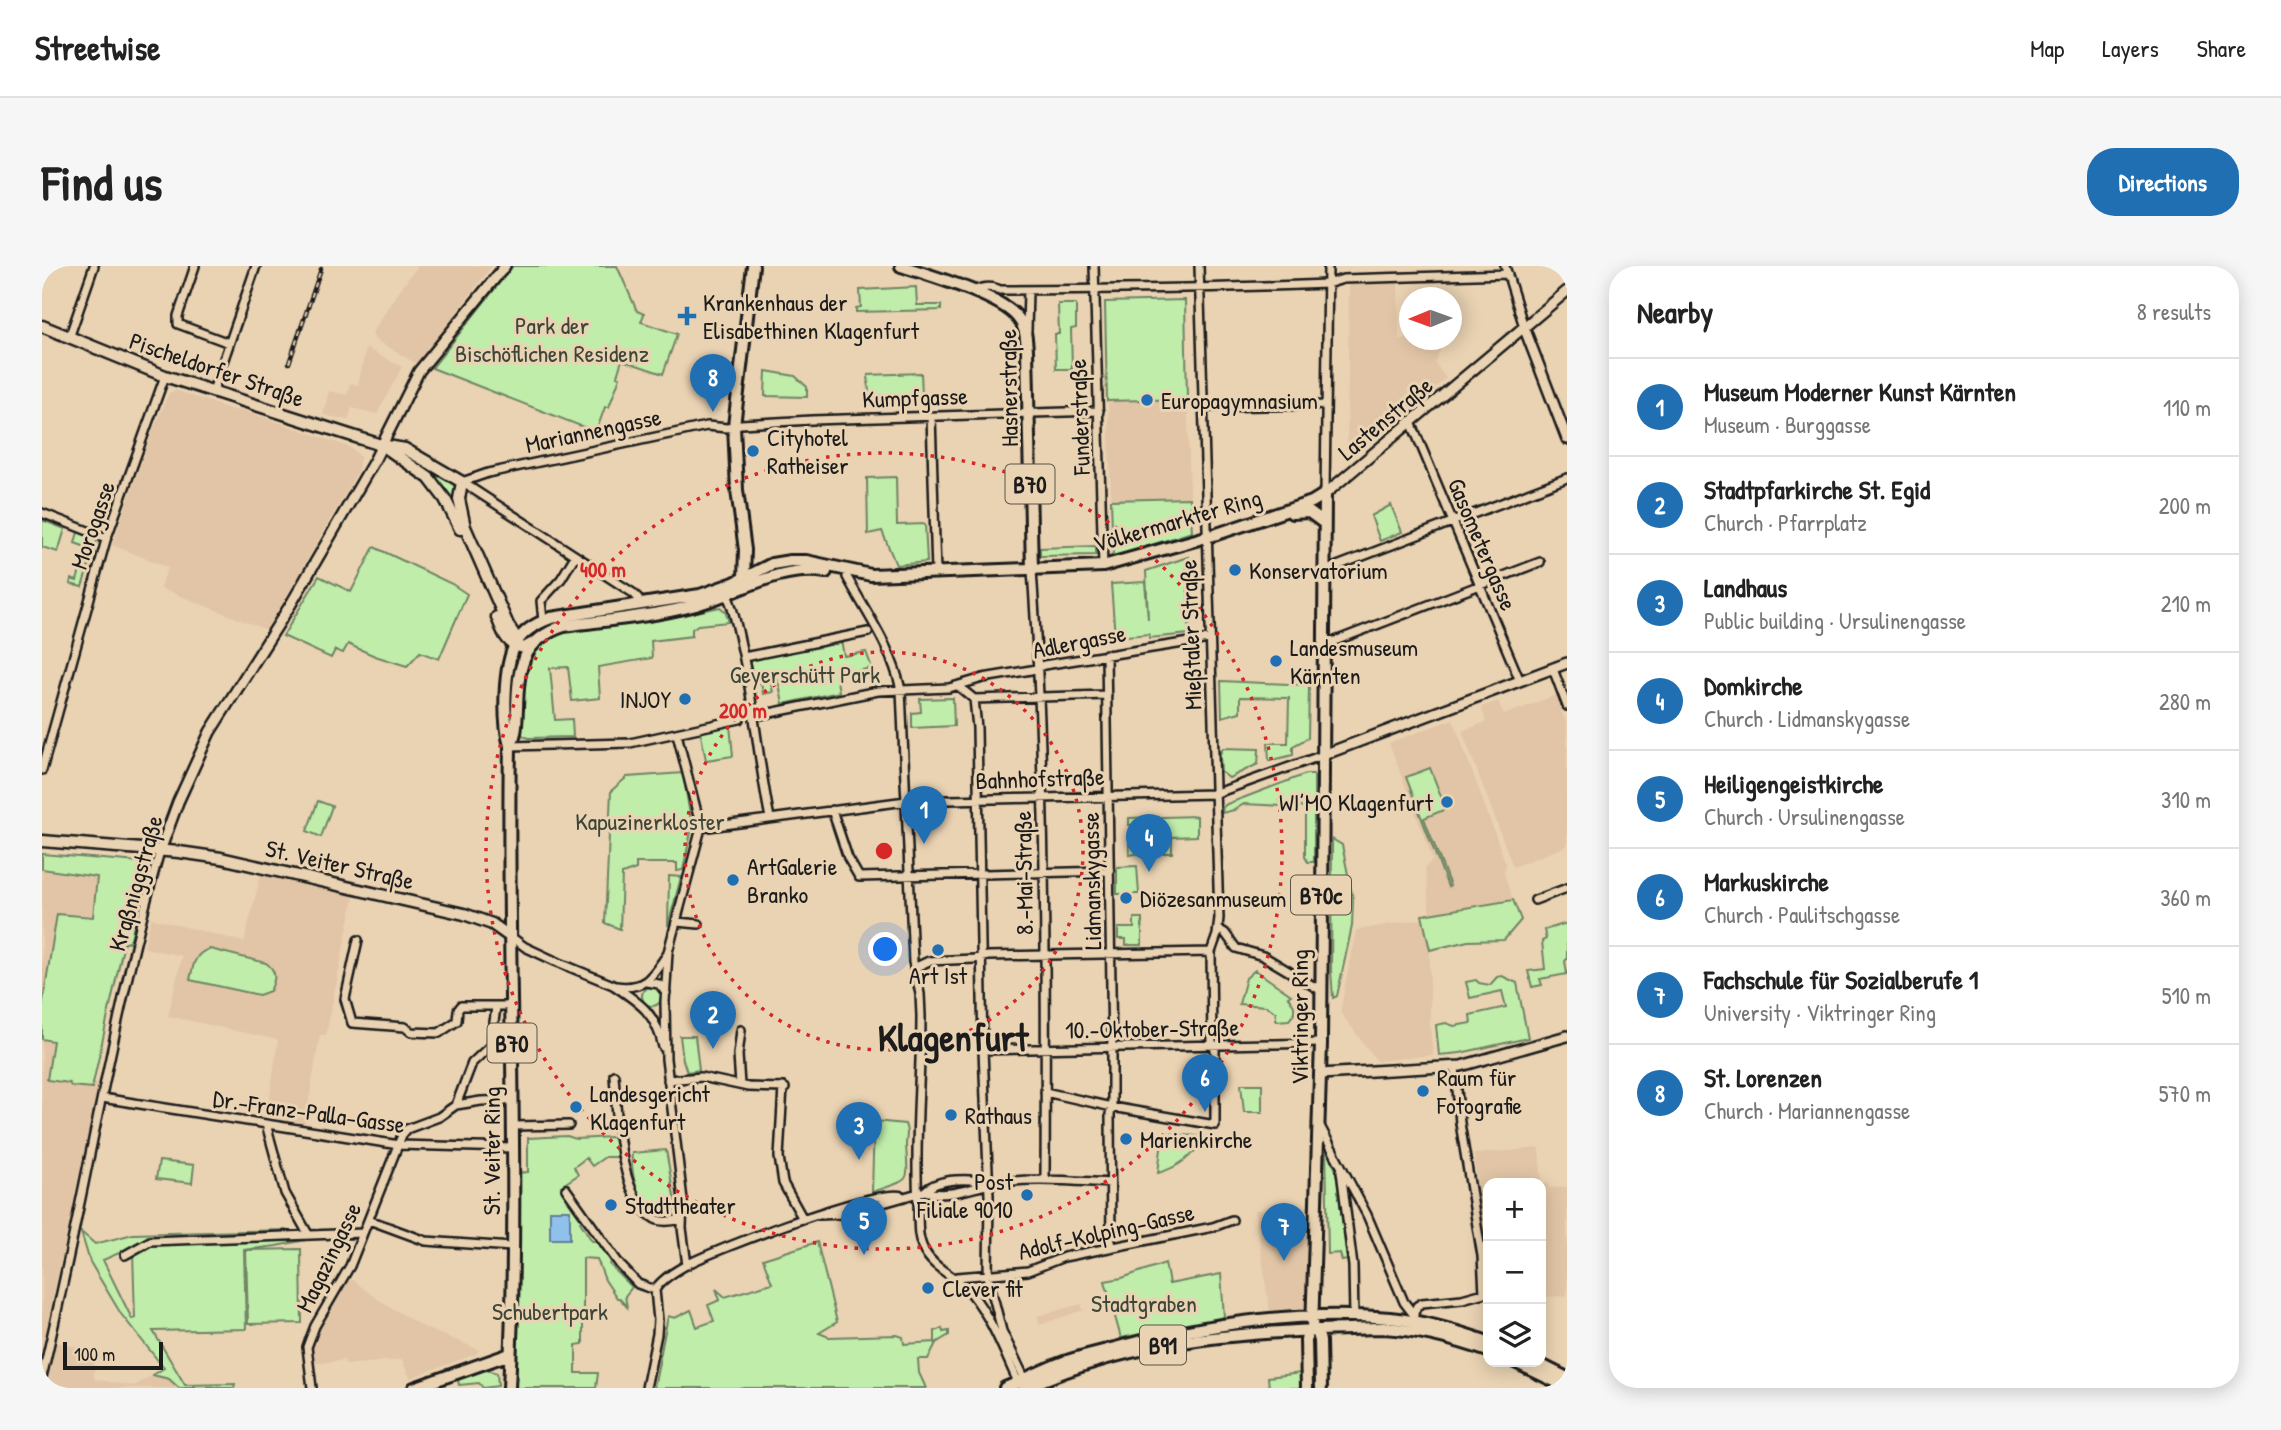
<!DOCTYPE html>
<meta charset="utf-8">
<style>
:root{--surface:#fff;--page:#f6f6f6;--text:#222;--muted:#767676;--line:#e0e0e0;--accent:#1f6fb2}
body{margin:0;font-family:"Patrick Hand",sans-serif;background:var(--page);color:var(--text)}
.controls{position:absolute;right:21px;bottom:21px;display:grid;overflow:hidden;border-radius:14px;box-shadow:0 4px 18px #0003}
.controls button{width:63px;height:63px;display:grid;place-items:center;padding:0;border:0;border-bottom:2px solid var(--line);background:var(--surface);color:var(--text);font:35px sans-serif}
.compass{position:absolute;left:1357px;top:21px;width:63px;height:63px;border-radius:50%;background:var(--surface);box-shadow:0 4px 18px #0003;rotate:269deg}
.scale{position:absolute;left:21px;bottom:18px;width:100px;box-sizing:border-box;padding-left:7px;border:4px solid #1c1c1c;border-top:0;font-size:19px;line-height:24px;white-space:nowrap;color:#1c1c1c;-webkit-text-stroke:5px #ead3b3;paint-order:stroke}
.you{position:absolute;left:844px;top:684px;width:24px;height:24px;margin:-18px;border:5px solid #fff;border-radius:50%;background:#1a73e8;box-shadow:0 0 0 10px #1a73e833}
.badge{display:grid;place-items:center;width:46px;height:46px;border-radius:50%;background:var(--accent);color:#fff;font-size:23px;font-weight:700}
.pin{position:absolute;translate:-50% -58px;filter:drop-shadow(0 2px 4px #0008)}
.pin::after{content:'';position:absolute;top:37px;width:24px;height:21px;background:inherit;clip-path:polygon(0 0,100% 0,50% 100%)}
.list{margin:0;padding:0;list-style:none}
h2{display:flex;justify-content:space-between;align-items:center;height:91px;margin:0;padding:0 28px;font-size:30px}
h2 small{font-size:23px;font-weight:400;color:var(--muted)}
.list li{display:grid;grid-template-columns:46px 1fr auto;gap:21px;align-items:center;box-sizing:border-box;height:98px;padding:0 28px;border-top:2px solid var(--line)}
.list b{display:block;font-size:26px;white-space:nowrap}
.list p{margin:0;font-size:23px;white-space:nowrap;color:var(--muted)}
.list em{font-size:23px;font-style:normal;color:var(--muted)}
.icon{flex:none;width:38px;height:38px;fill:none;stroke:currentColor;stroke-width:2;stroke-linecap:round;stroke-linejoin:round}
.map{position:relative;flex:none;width:1525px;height:1122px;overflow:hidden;border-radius:28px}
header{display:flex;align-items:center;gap:42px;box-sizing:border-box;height:98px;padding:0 35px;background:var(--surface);border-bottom:2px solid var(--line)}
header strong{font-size:33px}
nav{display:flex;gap:38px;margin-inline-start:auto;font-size:24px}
.intro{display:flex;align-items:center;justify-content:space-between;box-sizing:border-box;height:168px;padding:0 42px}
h1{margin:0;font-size:49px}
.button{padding:18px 32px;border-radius:28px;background:var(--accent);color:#fff;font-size:24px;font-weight:700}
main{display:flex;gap:42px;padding:0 42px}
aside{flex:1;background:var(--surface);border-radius:28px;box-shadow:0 4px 18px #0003}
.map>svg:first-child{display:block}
</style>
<header>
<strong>Streetwise</strong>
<nav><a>Map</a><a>Layers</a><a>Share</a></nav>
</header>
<div class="intro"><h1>Find us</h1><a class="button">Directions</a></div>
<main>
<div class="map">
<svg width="1525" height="1122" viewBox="0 0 1525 1122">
<rect width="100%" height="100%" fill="#ead3b3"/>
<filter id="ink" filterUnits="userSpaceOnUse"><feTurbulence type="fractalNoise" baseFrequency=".0143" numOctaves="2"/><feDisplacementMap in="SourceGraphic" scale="14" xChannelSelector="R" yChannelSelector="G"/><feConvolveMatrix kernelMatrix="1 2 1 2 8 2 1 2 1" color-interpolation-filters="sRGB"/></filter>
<g filter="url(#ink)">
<path fill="#e1c5a6" d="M376,0H450L375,98L332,73L330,67L356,26Z
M1356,16L1357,74L1367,71V74H1402L1393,97L1404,112L1327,177H1305L1307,18Z
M1143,34L1148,232L1069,234L1063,36Z
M324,82L360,101L335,148L310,142L306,154L281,149L287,125L305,129L308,117L316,119Z
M133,124L191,144L203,145L308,181L318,190L316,205L225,364L118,322L126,301L70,279L111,164L127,127Z
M1514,429L1525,460V580L1471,601L1420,465L1444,456L1439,441L1456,435L1462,449Z
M1411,453L1464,598L1462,607L1471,634L1388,648L1383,601L1391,594L1347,477Z
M0,588L97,596L101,598L104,604L89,676L82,677L51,815L56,818L53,834L0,1084Z
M219,608L312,630L284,769H278L263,858L225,851L236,774L126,750L140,690L102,682L109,652L202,676Z
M1381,653L1388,684V757L1391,789L1335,795L1298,746L1314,664Z
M1497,882L1500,917H1506L1507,922L1525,921V1030L1499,1031V917H1446V930L1437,931L1435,923L1432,888Z
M1264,942V1045L1228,1048L1213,944Z
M311,1014L331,1030L381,1061L438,1084L434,1088L368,1112L360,1094H356L303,1099L302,1094L270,1098L268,1083L276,1060L300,1016Z
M1039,1038L1041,1044L998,1059L995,1050Z
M14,1076L52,1085V1113L92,1120L111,1109L127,1113L137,1122H4Z"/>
<path fill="#c1edab" stroke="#6e8464" stroke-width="2" fill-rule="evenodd" d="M471,0H575L595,45L602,48L599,56L635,68L621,108L580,94L575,110L578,111L567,141H563L554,166L390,102Z
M874,21L875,39H899V44L814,46V42L819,41L818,24Z
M1143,34L1145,133L1065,135L1063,36Z
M1016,38H1034V62L1029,63L1030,103H1014L1013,68H1017Z
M724,105L753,110L765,121V131L723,130Z
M879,107L880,129L827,130L826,109Z
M358,186L410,214L413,222V241L392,212Z
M854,211L855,259L883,258L885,296L854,299L840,265L826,268L825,212Z
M1148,232L1150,266L1071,291L1069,234Z
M1349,239L1360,266L1338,275L1329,250Z
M0,254L23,263L16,286L0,281Z
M36,266L55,274L40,321L28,318L29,313L35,315L44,281L33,277Z
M1054,280V289L998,290V282Z
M332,281L410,318L425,328L397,393L378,386L365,400L333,390L306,378L301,387L293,384L289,392L241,370L277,310L309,326Z
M1146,291V297L1144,298L1146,312L1147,368L1107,372V368L1073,371L1069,318L1103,316L1106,353L1104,305Z
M678,341L683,345L687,356L656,359L650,363V370L609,375L610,392L556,401L558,432L530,435L526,401L508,402L513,454L530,453L531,471L486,472L478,468C478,425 474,383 520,366L618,354Z
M799,374L802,390L824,386L830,402L794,409L797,426L741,438L736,413L728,414L731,426L721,428L719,416L712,418L707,394Z
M1179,415L1267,419L1266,472L1251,480V489L1227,495L1226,477H1246L1247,432L1198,431V446L1180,451Z
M911,432L912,460L870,462V447L879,446L878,433Z
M688,459L691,490L664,494L658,464Z
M1181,482L1217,483L1216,498L1187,512L1179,506L1178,488Z
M1388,502L1404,543L1382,552L1408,620L1406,621L1364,511Z
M641,507L650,561L641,604L635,605V597H594V603L580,608L578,663L563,657L569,525L585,511Z
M1264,508H1271L1272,510V596H1266L1263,591V541L1202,538L1192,544L1180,547L1181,541L1185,538Z
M276,535L290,540L279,571L265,565Z
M1155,550V570L1130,571V587H1115L1112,579L1106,577L1100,580V587L1087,589V577L1091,576V559H1087V552Z
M1290,573L1300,579L1311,633L1310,660L1295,730L1291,732L1289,704Z
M0,588L97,596L103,600L104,610L88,676L82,677L50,822L29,820L27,817L5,814L11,775L0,773V741L15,648L51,651L55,611L0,603Z
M1095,600L1097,628H1075V601Z
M627,610L639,611L626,660Z
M1471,634L1479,654L1462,674L1426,675L1388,684L1380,649Z
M1092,652H1100V679H1084V673H1076V662H1092Z
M1525,657V693L1523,695L1525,708L1498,713L1500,719L1490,721L1486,705L1503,703L1500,675L1504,673L1502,664Z
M168,683L224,697C235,705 234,713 228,725L217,729L148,714C151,700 152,687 168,683Z
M1213,704L1249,729L1246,731L1252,740V748L1247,754L1234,755V746L1224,740L1197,738L1204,712Z
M1460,710L1475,717L1486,772L1418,787L1397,789L1394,759L1404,757L1412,760L1429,757L1428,749L1464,741L1460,725L1428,732L1424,716L1434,714L1437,717L1448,719L1455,711Z
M600 730a10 10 0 1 1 20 0a10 10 0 1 1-20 0Z
M638,770H653L657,804L645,806L641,794Z
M1199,818H1220V846H1202Z
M832,855L863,858C867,867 864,871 864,879C866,919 871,912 830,926Z
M1121,867L1165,871C1151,889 1138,901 1116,907Z
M525,870L534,873L570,871L576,878L578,891H563L550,900L544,892L532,901L536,909L519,920L541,953L538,956L550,975H555L569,996L568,999L590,1021L583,1030L585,1041L577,1032H575L563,1014L555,993L541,992V1078L534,1079V1107H556L554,1122H474L478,929L475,907L486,906V872Z
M1284,882L1294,904L1305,994L1300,995L1298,987L1286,988Z
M624,884L633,936L631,947C599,957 588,911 590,887Z
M117,895L152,899L150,917L114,913Z
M243,964L269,973L234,980L202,984L204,1063L111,1065L143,1119L193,1118L192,1122H137L127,1113L111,1109L122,1102L79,1048L48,996L39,966L53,978L91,968ZM86,983L91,986L93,1052L90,1053L61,994Z
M775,976L795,1056L777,1067L787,1071L855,1069L861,1071L862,1078L893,1076V1065L900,1062L901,1066L907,1065V1069L894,1077L886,1093H876L877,1107L884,1122H612L626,1050L633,1052L649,1044L655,1061L672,1055L666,1039L678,1034L674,1023L683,1031L730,1017L721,993Z
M259,983L260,1057L206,1058L204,984Z
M1123,997L1127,1018L1179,1008L1182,1051L1079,1072L1063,1015L1080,1012Z
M444,1104L455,1107L456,1120L441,1122L437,1117L417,1119L416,1114Z
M1259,1107L1260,1122H1227L1226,1111Z"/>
<path fill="#90c1eb" stroke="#627f98" stroke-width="2" d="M508,944H528V973H508Z"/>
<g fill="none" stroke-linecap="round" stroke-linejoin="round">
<defs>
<path id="minor" d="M153,0L136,50V58L187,77
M1052,0L1061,300
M1157,0L1177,652L1175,669L1169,686L1170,780
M1463,0L1482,61
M931,25C940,21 949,19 958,24C1067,24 1176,22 1285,18L1301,13L1466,8
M985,65L986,24
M27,72L52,0
M171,125L214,0
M1161,141L1284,139
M889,150L894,306
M1369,156L1478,415
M420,216L446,207L665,160L685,162L699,158L770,154L1057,145
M420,216L591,327L596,332L598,339
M1283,228L1286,0
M0,247L64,272
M990,304C1004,507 1004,711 1003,914
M1282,305L1525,212
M805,311C825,348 850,382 859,424L871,696L878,728L879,750C879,812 872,874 876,937C877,952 874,970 882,984C892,1004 915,1010 929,1027C950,1053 962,1086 976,1116
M684,326C692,343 695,361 699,379C712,436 716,494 728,552
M501,355L499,335L519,313L533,290
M1281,375H1293L1498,296
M1064,388L1070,787V841L1068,848L1069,981
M702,391L826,366
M1511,403L1525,440
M916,420L932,433L935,462L941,784L947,929L946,1010L960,1065L983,1113
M932,433L1065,429
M713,450L836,425L907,422L941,412L989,404L1002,399L1167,373
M635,468L659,562L626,686L623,736L624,793L641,934L640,962L645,999
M468,480L588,477L698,453
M0,504L64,274L123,110
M790,544L806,592L817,611L1068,605
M659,562L864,535L1172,528L1281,489
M1493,634L1525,622
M635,656L657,658
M1176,663L1183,667L1194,682L1221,690L1278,724
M468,670L483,681L513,695L571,719C598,737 614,747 621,781
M316,674L303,733L310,757L363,761L369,766L397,767L415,755L416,744L419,740H470
M872,702L887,695L932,693L946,690L1169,686
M604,716L617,718L624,727
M574,720C602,724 609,712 624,690
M941,784L1279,777
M572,809C575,846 576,933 613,953C621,957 631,955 639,953
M626,814L659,811L706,821L743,822
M698,819L696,789L699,764
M741,821L737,891L741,917L761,953
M1003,826L1070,841L1173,859V779
M60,832L357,879L471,882
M414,839L439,835L471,834
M224,858L243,927L266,968
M471,860L527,859
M1278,860L1325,949L1362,1036L1372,1049
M1299,905L1311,1000L1312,1051
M524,923L578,999L596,1018L613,1024
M883,925C896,912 930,911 946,918
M777,949L803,948L883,925C903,933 928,922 948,918C986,911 1029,915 1068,917
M327,954L384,975L470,981
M83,989L108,975L321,967
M915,1011L986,1005L1022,991L1171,961L1190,954
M613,1024C619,1013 635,1004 646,998C676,983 834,921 860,930
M1372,1047L1375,1040L1380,1037L1420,1033L1442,1027L1440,990L1418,857L1413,801
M0,1111C42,936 69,758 118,585
M270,1122L265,1081L273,1060L308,1000L360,869L365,863L397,851L414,839L430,797L449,779L454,741
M604,1122L615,1068L616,1054L613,1024"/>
<path id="tertiary" d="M1482,61L1525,173
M1283,228L1525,25
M1281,489L1525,397
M118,585L136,536L168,466L249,338L332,195L377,105L463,0
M1278,808L1419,800L1525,770"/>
<path id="secondary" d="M0,60L123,110L339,179L363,183L420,216L417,233L423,261L466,359L476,375
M340,179L387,212L403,233L418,263
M455,351C461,366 464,379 482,382L491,377
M0,575L137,586L179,592L422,648L450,658L467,670"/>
<path id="primary" d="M859,0C887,9 959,30 976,52C984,61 984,72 985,84L990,304
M1250,247L1267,246L1282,257
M702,312L703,284L695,224L692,160L711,0
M468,480C475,468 474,457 475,443C476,403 479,374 522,360C564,354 608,351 650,340C694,329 735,298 784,306
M1270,1064L1279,777L1283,228
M1270,1064L1276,1068L1278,1075L1279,1122
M1473,1096L1525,1121
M1493,1096L1525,1112
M372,1122L468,1088
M467,1122C478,908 464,694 468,480C461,455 461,401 474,377C482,364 495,357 509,352L658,329L692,317L730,298L748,295H764L829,309L1061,300L1175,268L1270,236L1283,228
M963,1122C983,1114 1002,1103 1022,1096C1042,1089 1063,1085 1084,1079C1167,1058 1262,1044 1348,1052C1381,1055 1415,1065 1446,1076
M983,1122C1096,1069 1220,1065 1342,1062C1378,1064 1412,1073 1446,1085
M1265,1122L1264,1075L1265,1068L1270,1064"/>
</defs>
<use href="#minor" stroke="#1c1c1c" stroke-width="12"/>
<use href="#tertiary" stroke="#1c1c1c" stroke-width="14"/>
<use href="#secondary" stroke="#1c1c1c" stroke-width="15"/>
<use href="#primary" stroke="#1c1c1c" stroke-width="16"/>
<use href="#minor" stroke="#ead3b3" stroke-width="7"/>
<use href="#tertiary" stroke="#ead3b3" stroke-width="9"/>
<use href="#secondary" stroke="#ead3b3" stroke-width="10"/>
<use href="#primary" stroke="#ead3b3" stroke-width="10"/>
<defs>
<path id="rail" d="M247,97L279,3"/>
</defs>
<use href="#rail" stroke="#1c1c1c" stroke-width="4.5"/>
<use href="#rail" stroke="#ead3b3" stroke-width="2" stroke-dasharray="5" stroke-linecap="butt"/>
</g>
</g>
<g fill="none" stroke="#d62828" stroke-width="3.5" stroke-dasharray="3.5 7">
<circle cx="842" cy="585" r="199"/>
<circle cx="842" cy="585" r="398"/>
</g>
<g fill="#1f6fb2" stroke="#ead3b3" stroke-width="2.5">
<path d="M641.5 39.5h7v7h7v7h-7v7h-7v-7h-7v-7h7z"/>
<circle cx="1105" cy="134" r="7"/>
<circle cx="711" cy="185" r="7"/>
<circle cx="1193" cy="304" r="7"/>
<circle cx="1234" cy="395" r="7"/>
<circle cx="643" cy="433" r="7"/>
<circle cx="1405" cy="536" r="7"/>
<circle cx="691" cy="614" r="7"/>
<circle cx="1084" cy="632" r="7"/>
<circle cx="896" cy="684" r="7"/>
<circle cx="1381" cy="825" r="7"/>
<circle cx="534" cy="841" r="7"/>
<circle cx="909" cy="849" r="7"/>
<circle cx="1084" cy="873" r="7"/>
<circle cx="985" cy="929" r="7"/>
<circle cx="569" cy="939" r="7"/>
<circle cx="886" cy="1022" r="7"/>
</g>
<g text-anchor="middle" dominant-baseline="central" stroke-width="6" stroke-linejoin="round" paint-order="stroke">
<g fill="#ead3b3" stroke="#5a5349" stroke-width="2">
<rect x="963.5" y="198.5" width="49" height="39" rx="5"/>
<rect x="1249" y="609.5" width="60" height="39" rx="5"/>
<rect x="445.5" y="757.5" width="49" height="39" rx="5"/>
<rect x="1098" y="1059.5" width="46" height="39" rx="5"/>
</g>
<g font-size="23" font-weight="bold" fill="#1c1c1c">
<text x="988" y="218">B70</text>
<text x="1279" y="629">B70c</text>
<text x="470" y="777">B70</text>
<text x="1121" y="1079">B91</text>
</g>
<g font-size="24" fill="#1c1c1c" stroke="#ead3b3" text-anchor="start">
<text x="661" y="36">Krankenhaus der<tspan x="661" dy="28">Elisabethinen Klagenfurt</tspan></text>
<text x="1119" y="134">Europagymnasium</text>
<text x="725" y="171">Cityhotel<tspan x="725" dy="28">Ratheiser</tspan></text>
<text x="1207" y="304">Konservatorium</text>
<text x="1248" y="381">Landesmuseum<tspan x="1248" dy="28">Kärnten</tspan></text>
<text x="629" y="433" text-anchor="end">INJOY</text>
<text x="1391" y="536" text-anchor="end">WI’MO Klagenfurt</text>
<text x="705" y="600">ArtGalerie<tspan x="705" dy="28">Branko</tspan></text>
<text x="1098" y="632">Diözesanmuseum</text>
<text x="896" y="709" text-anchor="middle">Art Ist</text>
<text x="1395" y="811">Raum für<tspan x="1395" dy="28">Fotografie</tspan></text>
<text x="548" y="827">Landesgericht<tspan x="548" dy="28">Klagenfurt</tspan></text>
<text x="923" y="849">Rathaus</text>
<text x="1098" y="873">Marienkirche</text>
<text x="971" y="915" text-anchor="end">Post<tspan x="971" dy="28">Filiale 9010</tspan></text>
<text x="583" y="939">Stadttheater</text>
<text x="900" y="1022">Clever fit</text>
</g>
<g font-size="24" fill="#3d4639" stroke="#ead3b3">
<text x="510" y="59">Park der<tspan x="510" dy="28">Bischöflichen Residenz</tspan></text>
<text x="763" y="408">Geyerschütt Park</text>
<text x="608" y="555">Kapuzinerkloster</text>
<text x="1102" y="1037">Stadtgraben</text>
<text x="508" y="1045">Schubertpark</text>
</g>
<g font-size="24" fill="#1c1c1c" stroke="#ead3b3">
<text transform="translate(175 103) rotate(19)">Pischeldorfer Straße</text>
<text transform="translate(966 122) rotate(-91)">Hasnerstraße</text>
<text transform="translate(873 131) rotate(-2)">Kumpfgasse</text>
<text transform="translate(1037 151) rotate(-92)">Funderstraße</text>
<text transform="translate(1343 152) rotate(-40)">Lastenstraße</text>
<text transform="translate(551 164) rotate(-12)">Mariannengasse</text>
<text transform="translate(1135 254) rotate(-16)">Völkermarkter Ring</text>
<text transform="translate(50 259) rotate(-71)">Morogasse</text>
<text transform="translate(1441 278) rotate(67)">Gasometergasse</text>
<text transform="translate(1148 369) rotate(-92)">Mießtaler Straße</text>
<text transform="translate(1037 375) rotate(-11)">Adlergasse</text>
<text transform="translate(998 512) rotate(-2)">Bahnhofstraße</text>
<text transform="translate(298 598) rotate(13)">St. Veiter Straße</text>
<text transform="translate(981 607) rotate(-91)">8.-Mai-Straße</text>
<text transform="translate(1049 615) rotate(-91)">Lidmanskygasse</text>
<text transform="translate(93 617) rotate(-74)">Kraßniggstraße</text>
<text transform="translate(1257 751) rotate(-90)">Viktringer Ring</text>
<text transform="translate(1110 762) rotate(-1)">10.-Oktober-Straße</text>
<text transform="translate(267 845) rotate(8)">Dr.-Franz-Palla-Gasse</text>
<text transform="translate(449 885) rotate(-90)">St. Veiter Ring</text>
<text transform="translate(1064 965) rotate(-13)">Adolf-Kolping-Gasse</text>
<text transform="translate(286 991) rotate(-64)">Magazingasse</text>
</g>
<g font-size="38" font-weight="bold" fill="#1c1c1c" stroke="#ead3b3">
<text x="911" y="771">Klagenfurt</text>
</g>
</g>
<circle cx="842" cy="585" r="10" fill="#d62828" stroke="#ead3b3" stroke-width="3.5"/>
<g font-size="21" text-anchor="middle" font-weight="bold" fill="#d62828" stroke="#ead3b3" stroke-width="6" stroke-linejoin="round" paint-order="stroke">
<text x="561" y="311">400 m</text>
<text x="701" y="452">200 m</text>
</g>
</svg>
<div class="controls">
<button>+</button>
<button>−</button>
<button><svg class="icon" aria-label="layers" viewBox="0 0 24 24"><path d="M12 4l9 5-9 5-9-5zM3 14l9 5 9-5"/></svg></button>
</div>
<svg class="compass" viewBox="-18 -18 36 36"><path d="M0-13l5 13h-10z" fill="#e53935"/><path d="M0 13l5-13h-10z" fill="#767676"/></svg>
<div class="scale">100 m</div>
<div class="you"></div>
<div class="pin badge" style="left:882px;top:578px">1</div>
<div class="pin badge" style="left:671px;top:783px">2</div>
<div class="pin badge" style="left:817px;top:894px">3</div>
<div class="pin badge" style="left:1107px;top:606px">4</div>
<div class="pin badge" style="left:822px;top:989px">5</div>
<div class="pin badge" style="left:1163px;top:846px">6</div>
<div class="pin badge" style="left:1242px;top:995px">7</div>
<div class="pin badge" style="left:671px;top:146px">8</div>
</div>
<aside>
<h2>Nearby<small>8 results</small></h2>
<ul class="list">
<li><span class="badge">1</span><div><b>Museum Moderner Kunst Kärnten</b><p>Museum · Burggasse</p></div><em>110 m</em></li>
<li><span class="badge">2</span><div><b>Stadtpfarkirche St. Egid</b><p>Church · Pfarrplatz</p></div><em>200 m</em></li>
<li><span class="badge">3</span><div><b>Landhaus</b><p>Public building · Ursulinengasse</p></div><em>210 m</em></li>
<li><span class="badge">4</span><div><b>Domkirche</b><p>Church · Lidmanskygasse</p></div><em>280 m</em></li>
<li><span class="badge">5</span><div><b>Heiligengeistkirche</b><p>Church · Ursulinengasse</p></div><em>310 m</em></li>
<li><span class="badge">6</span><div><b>Markuskirche</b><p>Church · Paulitschgasse</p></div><em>360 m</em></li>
<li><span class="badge">7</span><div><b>Fachschule für Sozialberufe 1</b><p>University · Viktringer Ring</p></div><em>510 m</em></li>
<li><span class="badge">8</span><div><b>St. Lorenzen</b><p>Church · Mariannengasse</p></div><em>570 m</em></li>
</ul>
</aside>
</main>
